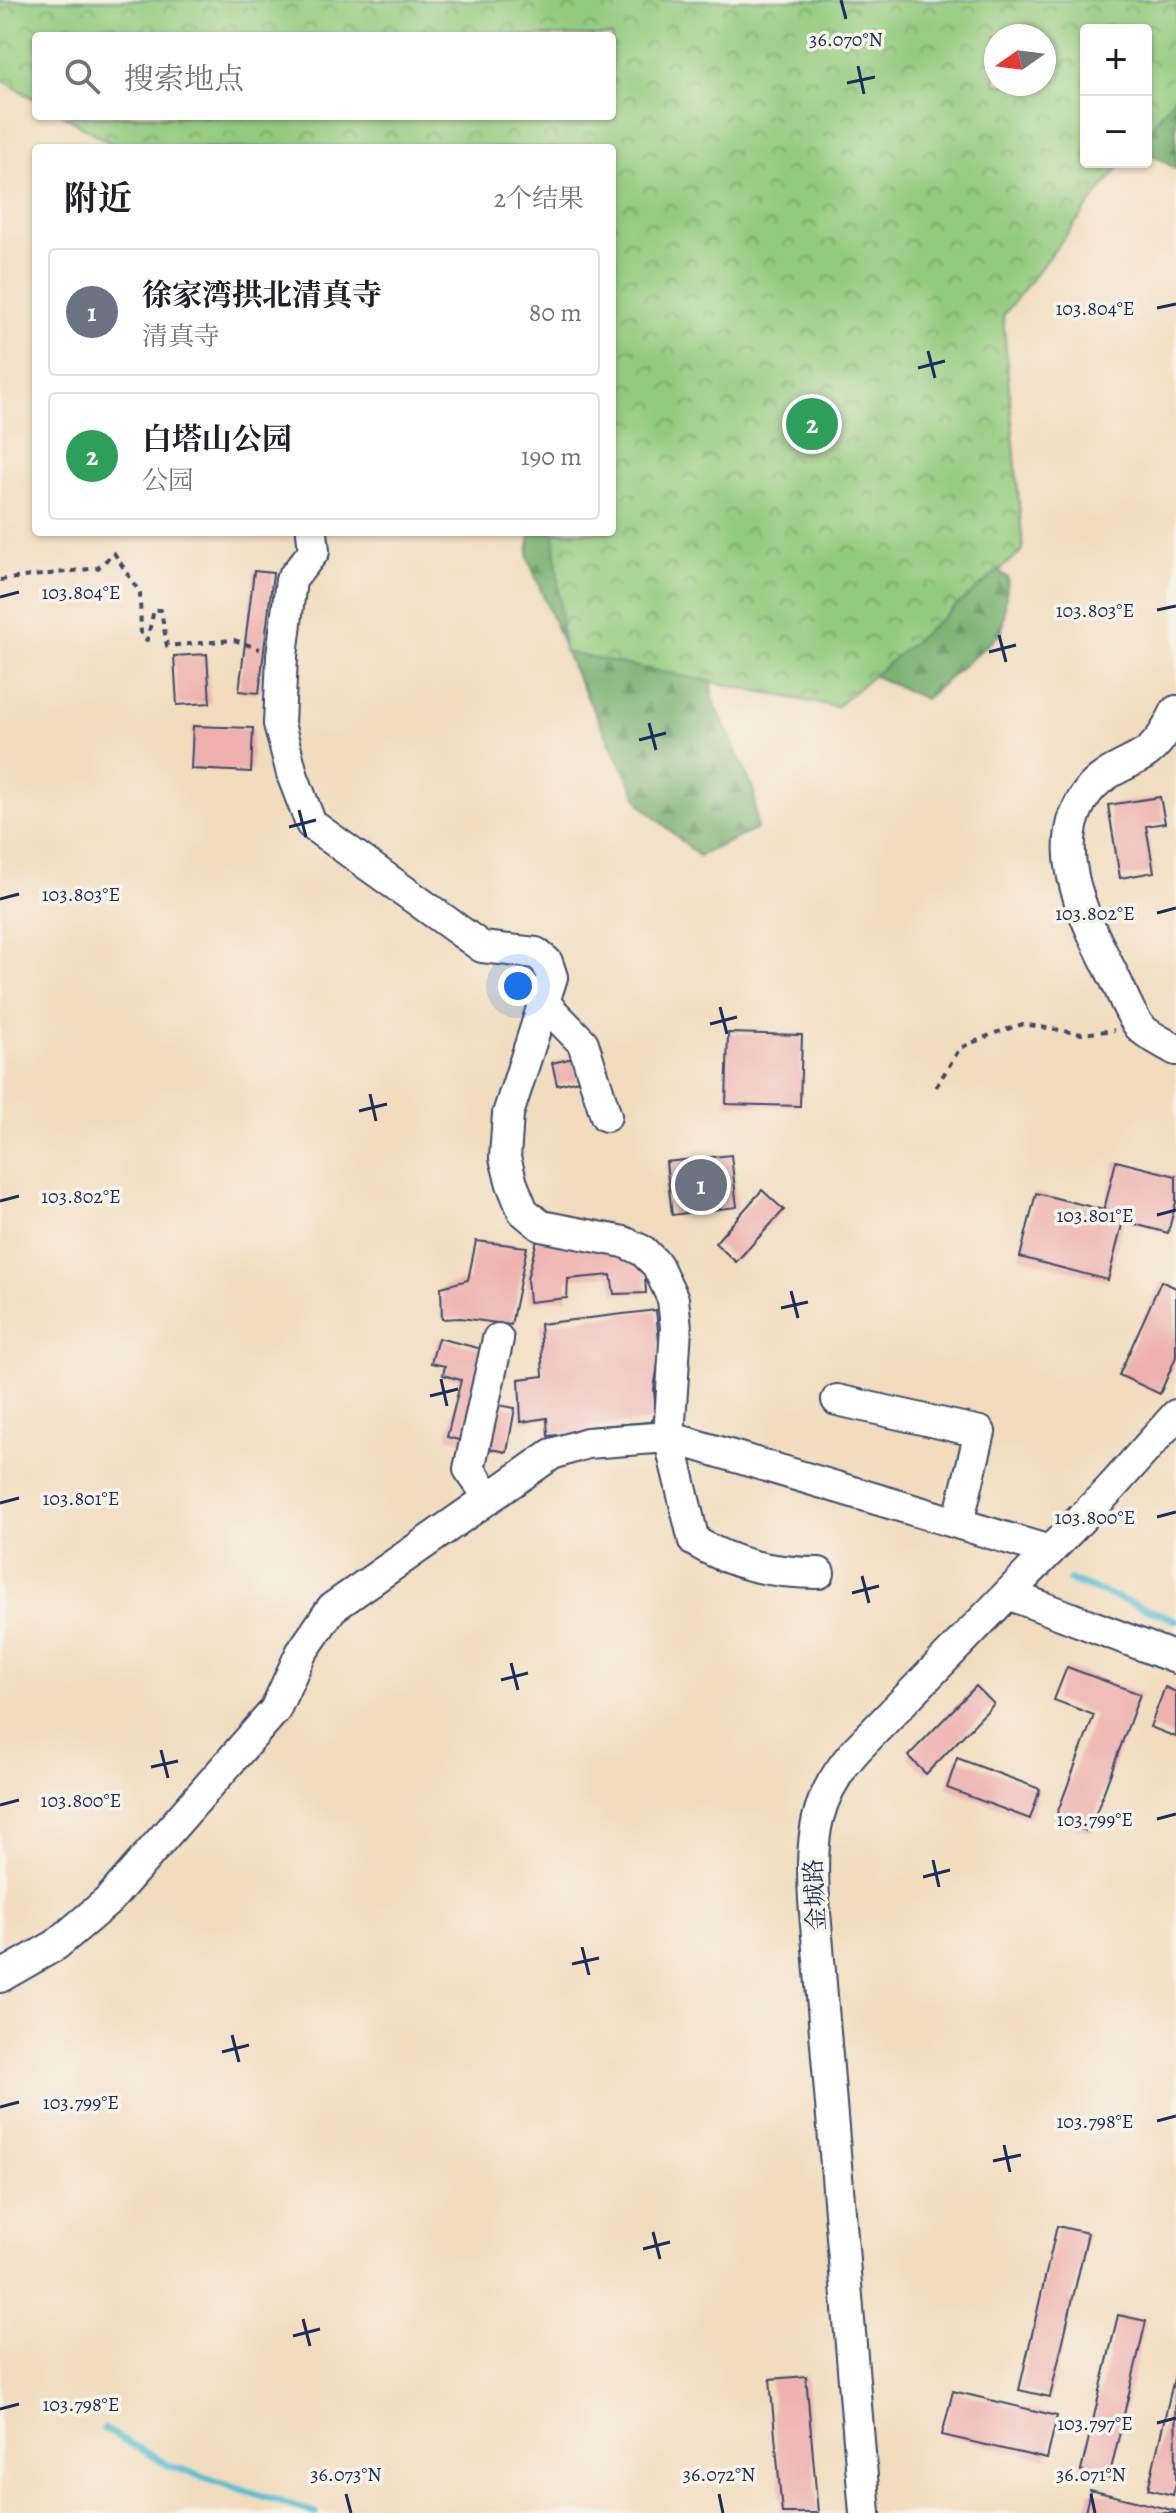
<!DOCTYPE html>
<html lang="zh">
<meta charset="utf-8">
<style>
:root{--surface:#fff;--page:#f2f2f2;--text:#202124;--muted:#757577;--line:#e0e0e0;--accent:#ea580c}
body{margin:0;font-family:Alegreya,"Noto Serif SC",serif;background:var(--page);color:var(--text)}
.controls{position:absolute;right:24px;top:24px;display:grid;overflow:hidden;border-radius:8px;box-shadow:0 2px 6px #0004}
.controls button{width:72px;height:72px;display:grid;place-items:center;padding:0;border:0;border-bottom:2px solid var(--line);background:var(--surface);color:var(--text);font:40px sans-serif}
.compass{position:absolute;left:984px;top:24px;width:72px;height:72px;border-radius:50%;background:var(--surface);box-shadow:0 2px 6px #0004;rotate:256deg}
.you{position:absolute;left:518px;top:986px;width:28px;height:28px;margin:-20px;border:6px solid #fff;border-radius:50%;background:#1a73e8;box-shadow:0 0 0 12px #1a73e833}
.badge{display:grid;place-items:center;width:52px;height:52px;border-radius:50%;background:var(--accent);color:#fff;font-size:26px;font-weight:700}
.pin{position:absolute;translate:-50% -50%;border:4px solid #fff;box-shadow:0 2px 8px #0006}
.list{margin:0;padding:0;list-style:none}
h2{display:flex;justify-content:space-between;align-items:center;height:104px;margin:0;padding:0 32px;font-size:34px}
h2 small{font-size:26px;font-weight:400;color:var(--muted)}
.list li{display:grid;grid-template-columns:52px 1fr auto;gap:24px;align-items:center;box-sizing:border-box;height:128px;margin:0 16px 16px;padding:0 16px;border:2px solid var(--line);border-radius:8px}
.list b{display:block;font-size:30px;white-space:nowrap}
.list p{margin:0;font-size:26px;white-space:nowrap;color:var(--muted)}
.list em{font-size:26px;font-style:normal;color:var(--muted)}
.icon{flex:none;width:44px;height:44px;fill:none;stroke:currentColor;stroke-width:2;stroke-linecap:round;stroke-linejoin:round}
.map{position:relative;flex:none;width:1176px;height:2513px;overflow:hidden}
.search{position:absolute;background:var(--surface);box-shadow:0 2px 6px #0004;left:32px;top:32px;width:584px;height:88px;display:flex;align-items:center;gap:20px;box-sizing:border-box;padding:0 28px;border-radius:8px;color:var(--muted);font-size:30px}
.panel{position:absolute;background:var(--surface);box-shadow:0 2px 6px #0004;left:32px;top:144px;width:584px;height:392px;border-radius:8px}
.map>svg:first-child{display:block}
</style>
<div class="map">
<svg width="1176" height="2513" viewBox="0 0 1176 2513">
<defs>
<pattern id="forest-firs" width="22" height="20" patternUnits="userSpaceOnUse" patternTransform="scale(2)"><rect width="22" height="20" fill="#76af6d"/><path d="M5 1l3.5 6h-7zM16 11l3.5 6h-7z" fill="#608f5d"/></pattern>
<pattern id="park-crowns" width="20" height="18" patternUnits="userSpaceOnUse" patternTransform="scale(2)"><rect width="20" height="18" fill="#93cb7e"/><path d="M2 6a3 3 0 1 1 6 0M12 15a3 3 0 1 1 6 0" fill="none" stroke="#77a56a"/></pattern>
</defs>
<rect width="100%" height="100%" fill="#f7f3e8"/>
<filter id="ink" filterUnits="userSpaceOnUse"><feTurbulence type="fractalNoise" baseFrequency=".0125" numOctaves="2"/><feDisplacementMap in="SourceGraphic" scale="16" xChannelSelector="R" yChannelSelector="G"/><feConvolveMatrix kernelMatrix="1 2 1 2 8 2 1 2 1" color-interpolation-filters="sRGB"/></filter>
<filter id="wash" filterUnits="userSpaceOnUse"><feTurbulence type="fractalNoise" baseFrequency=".006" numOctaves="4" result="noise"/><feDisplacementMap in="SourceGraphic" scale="32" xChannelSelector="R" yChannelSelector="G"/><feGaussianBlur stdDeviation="1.8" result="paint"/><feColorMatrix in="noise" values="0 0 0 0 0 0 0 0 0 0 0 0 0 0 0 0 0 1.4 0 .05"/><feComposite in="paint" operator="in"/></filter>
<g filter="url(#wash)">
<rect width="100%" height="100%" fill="#f2dcbd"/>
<path fill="url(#forest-firs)" stroke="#486f66" stroke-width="2" d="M1146,35L1176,45V169L1146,151Z
M1086,49L1025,104L922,509L1008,578L1002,632L925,699L838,659L708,620L712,697L754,791L757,829L699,856L642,806L572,667L528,558L530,532H612L996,84H1044Z"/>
<path fill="url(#park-crowns)" stroke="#577d6e" stroke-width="2" fill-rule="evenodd" d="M0,0H1176V95L1146,133V30H1086V162H1123L1003,316L1023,550L836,707L564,652L554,532H612V148H119L64,116H612V36H36V100L0,79ZM996,36H1044V84H996Z"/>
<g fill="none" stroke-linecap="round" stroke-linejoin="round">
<path stroke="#58bed5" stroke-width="7" d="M1070,1580L1176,1620
M104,2429L170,2466L315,2513"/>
</g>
<g id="blocks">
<path fill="#eeb1ae" d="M254,571L273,573L259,693L239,691Z
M207,654L210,703L177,705L174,656Z
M193,726L253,728L251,772L191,769Z
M1160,797L1165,823L1146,826L1154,872L1120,878L1108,805Z
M728,1033L802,1035L800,1106L726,1104Z
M573,1058L579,1080L557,1085L552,1063Z
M731,1155L737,1207L672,1215L666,1162Z
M1116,1161L1176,1176V1202L1168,1233L1123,1221L1108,1280L1020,1257L1036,1193L1104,1210Z
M762,1190L784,1210L736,1262L715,1243Z
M539,1232L644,1259L646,1293L614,1294L611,1275L568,1279L567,1298L529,1302L527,1279Z
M476,1241L527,1247L511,1325L461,1318L442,1319L441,1287L468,1280Z
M1161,1281L1176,1288V1357L1160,1394L1119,1375Z
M656,1310L660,1351L654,1389L656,1413L650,1422L589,1427L591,1432L548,1436L547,1418L521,1422L519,1379L543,1376L540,1324Z
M438,1338L486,1350L463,1441L447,1437L461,1380L443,1375L445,1366L431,1363Z
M498,1405L515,1408L507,1452L490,1449Z
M1067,1667L1140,1694L1089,1832L1055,1819L1094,1715L1054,1700Z
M976,1686L994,1704L926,1774L908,1756Z
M1165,1687L1176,1692V1737L1150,1727Z
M957,1758L1040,1789L1030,1819L947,1788Z
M1057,2226L1088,2233L1050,2397L1019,2390Z
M1118,2315L1146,2321L1109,2478L1081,2471Z
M1175,2374L1176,2483L1173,2495L1148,2489Z
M806,2376L818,2513H782L770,2379Z
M953,2391L1057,2416L1047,2459L942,2435Z
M1090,2490L1176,2511V2513H1085Z"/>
</g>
</g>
<g filter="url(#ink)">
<use href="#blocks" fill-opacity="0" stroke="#3b496c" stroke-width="2"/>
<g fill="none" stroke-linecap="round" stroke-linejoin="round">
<defs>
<path id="minor" d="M312,532L314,551L291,580L282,656L279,724L293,777L311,824L482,947L536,953L547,962L552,977L508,1114L505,1158L512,1184L523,1211L541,1226L624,1242L643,1251L657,1265L673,1299L676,1328L669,1437L694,1541C734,1565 772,1573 819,1573
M1176,711C1168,728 1159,745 1143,755C1125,766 1106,771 1091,788C1043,844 1087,922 1114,977C1122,992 1129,1014 1140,1027C1148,1036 1165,1043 1176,1050
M545,1004L583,1043L606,1116
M837,1400L980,1432L958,1523
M489,1497L469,1469L498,1339
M1008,1594L1176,1658
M0,1977L56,1945L108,1901L275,1710L301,1653L332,1608L552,1454L587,1443L669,1437L1050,1551
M865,2513L814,1900C811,1836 813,1798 857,1749L1111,1488L1176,1415"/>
</defs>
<use href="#minor" stroke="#3b496c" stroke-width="34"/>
<path stroke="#3b496c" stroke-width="4" stroke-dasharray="6 6" stroke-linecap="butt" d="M0,580L98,568L114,553L140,593L141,636L147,640L154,610H161L167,646L234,640L260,649
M936,1087L960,1048L995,1033L1023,1024L1082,1034L1114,1030"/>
<use href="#minor" stroke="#fff" stroke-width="30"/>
</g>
</g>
<path fill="none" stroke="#1b2f5e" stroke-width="3" d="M841,0L846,19M858,66L864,94M847,83L875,77M1157,308L1176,304M928,351L935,378M918,368L945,361M0,597L19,592M1157,610L1176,606M999,635L1006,662M989,652L1016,645M649,723L656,750M639,740L666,733M299,810L306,837M289,827L316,820M0,899L19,894M1157,913L1176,908M720,1007L727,1034M710,1024L737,1017M370,1094L376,1121M359,1111L387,1104M0,1201L19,1196M1157,1215L1176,1210M791,1291L798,1318M781,1308L808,1302M441,1379L447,1406M430,1396L458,1389M0,1503L19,1498M1157,1517L1176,1512M862,1576L869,1603M852,1593L879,1586M511,1663L518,1690M501,1680L528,1673M161,1750L168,1778M151,1767L178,1761M0,1805L19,1800M1157,1819L1176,1814M933,1860L939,1887M923,1877L950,1870M582,1947L589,1975M572,1964L599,1958M232,2035L239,2062M222,2052L249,2045M0,2107L19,2102M1157,2121L1176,2116M1004,2145L1010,2172M993,2161L1021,2155M653,2232L660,2259M643,2249L670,2242M303,2319L310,2346M293,2336L320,2329M0,2409L19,2404M1157,2423L1176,2418M346,2494L351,2513M719,2494L723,2513M1091,2494L1095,2513"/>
<g text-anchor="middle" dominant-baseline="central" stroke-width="7" stroke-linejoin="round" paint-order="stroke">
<g font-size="24" fill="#1b2f5e" stroke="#f7f3e8">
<text transform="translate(815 1895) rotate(-93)">金城路</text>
</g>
</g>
<g font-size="20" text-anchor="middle" fill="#1b2f5e" stroke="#f7f3e8" stroke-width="7" stroke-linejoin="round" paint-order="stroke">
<text x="846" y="46">36.070°N</text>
<text x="1095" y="315">103.804°E</text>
<text x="81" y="599">103.804°E</text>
<text x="1095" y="617">103.803°E</text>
<text x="81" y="901">103.803°E</text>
<text x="1095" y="920">103.802°E</text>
<text x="81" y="1203">103.802°E</text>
<text x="1095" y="1222">103.801°E</text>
<text x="81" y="1505">103.801°E</text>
<text x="1095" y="1524">103.800°E</text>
<text x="81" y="1807">103.800°E</text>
<text x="1095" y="1826">103.799°E</text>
<text x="81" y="2109">103.799°E</text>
<text x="1095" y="2128">103.798°E</text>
<text x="81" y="2411">103.798°E</text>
<text x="1095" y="2430">103.797°E</text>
<text x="346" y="2481">36.073°N</text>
<text x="719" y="2481">36.072°N</text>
<text x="1091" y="2481">36.071°N</text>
</g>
</svg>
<div class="controls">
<button>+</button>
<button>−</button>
</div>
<svg class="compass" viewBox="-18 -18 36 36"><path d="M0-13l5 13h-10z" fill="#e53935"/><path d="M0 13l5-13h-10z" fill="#757577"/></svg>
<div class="you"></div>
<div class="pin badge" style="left:701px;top:1185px;background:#6b7280">1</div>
<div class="pin badge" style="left:812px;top:424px;background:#2e9e5b">2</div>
<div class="search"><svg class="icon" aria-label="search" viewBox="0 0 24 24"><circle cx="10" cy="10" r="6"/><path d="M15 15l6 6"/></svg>搜索地点</div>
<section class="panel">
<h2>附近<small>2个结果</small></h2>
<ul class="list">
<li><span class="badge" style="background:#6b7280">1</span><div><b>徐家湾拱北清真寺</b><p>清真寺</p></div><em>80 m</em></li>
<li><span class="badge" style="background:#2e9e5b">2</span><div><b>白塔山公园</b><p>公园</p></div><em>190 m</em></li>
</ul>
</section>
</div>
